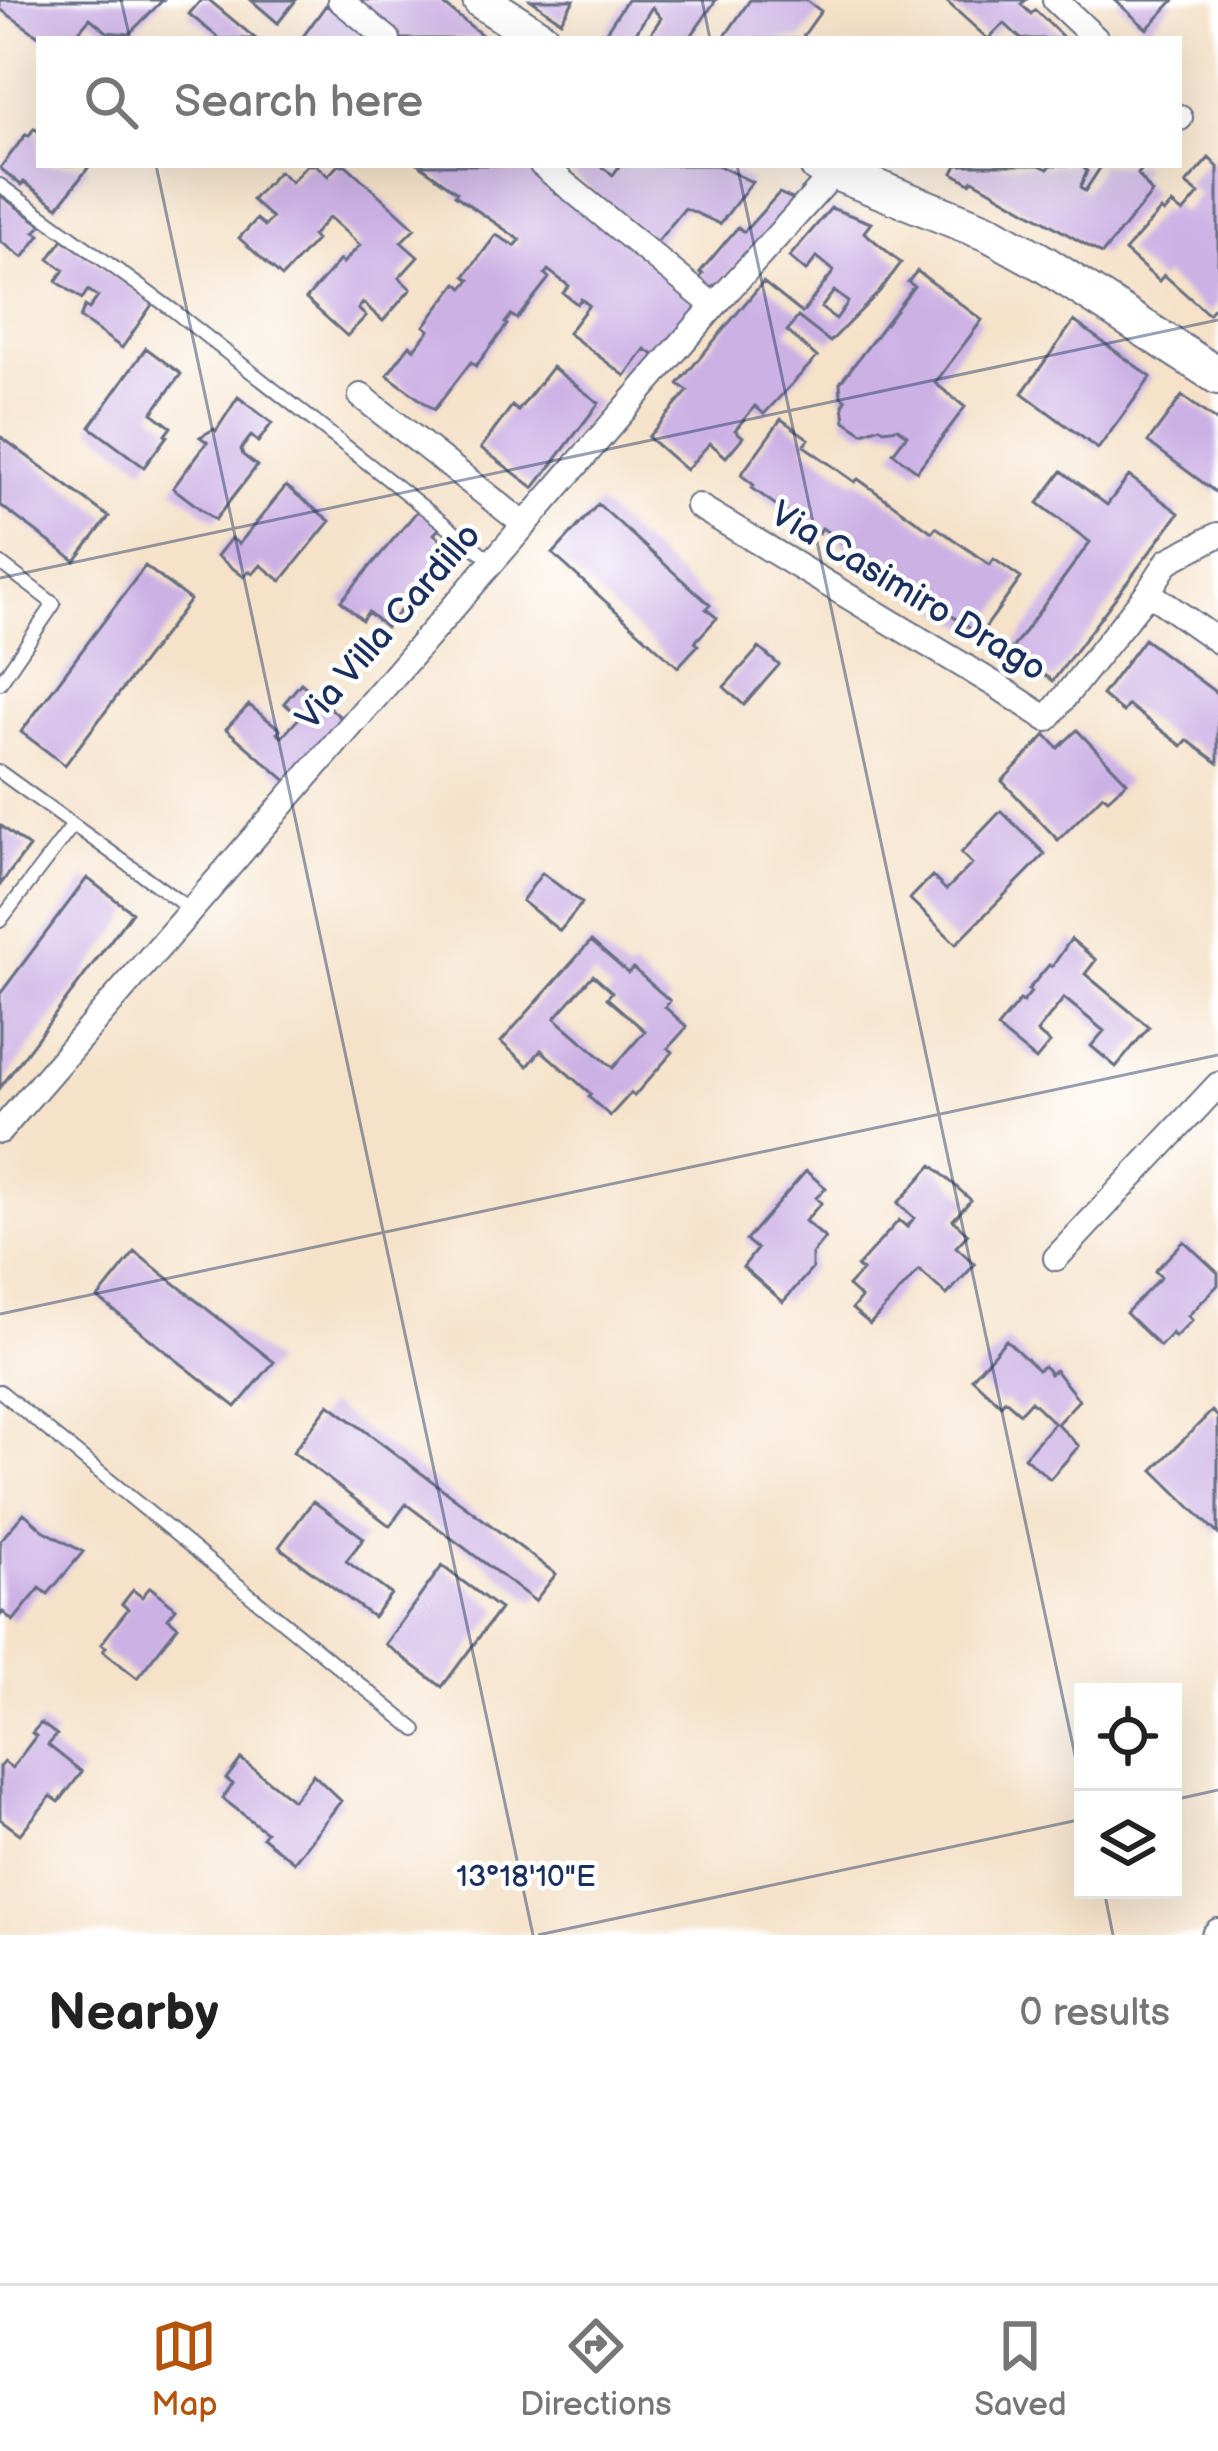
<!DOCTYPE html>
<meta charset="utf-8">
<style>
:root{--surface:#fff;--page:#f6f6f6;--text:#222;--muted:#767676;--line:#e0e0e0;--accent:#b45309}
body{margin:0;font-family:"Balsamiq Sans",sans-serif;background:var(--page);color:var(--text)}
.controls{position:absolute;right:36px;bottom:36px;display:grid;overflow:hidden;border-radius:0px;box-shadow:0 12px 48px #0002}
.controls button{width:108px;height:108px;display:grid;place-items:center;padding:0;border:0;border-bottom:3px solid var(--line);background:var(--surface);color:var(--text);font:60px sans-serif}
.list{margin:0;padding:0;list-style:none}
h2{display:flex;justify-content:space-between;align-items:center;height:156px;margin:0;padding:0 48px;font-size:51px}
h2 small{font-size:39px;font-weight:400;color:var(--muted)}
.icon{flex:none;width:66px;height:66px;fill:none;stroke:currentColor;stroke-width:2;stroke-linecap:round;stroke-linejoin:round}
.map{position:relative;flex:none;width:1218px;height:1935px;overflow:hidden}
.search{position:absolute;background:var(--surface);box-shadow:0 12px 48px #0002;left:36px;right:36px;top:36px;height:132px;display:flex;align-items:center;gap:30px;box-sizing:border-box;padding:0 42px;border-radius:0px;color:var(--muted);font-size:45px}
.sheet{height:348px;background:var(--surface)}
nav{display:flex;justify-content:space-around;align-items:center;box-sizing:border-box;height:168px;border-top:3px solid var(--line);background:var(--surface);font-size:33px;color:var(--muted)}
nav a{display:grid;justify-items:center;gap:6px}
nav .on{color:var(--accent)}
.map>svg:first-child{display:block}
</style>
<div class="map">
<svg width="1218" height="1935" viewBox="0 0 1218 1935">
<rect width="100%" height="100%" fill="#fff"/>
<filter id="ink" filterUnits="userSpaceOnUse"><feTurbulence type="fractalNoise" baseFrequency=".00833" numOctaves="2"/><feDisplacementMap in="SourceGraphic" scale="24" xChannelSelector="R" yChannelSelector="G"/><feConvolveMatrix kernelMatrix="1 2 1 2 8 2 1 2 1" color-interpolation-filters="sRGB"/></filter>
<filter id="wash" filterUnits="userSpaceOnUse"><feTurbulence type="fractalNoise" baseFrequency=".004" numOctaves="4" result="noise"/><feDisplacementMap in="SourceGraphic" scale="48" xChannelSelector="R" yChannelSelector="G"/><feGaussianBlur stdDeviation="2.7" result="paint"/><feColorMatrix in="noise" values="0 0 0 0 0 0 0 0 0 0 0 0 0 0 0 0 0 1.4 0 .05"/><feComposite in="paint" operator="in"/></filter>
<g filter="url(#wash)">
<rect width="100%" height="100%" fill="#f5e2c9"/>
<g id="blocks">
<path fill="#ccb1e5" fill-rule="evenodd" d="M0,0H163L129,34L107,32L90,18L72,39H43L0,9Z
M201,0H209L256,39H220L189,14Z
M251,0H296L278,23Z
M351,0H438L487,39H402Z
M531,0H574L561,21Z
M627,0H716L689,39H647L661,18L652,7L632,39H601Z
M750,0H806L821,11L801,39H723Z
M945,0H1026L1021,4L1031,14L1035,10L1065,39H1021L1004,23L988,39Z
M1115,0H1174L1147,29Z
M326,5L372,39H301Z
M34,128L39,132V165H84L88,168L58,207L24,182L21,185L0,168L26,134L29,136Z
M1209,158L1218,167V303L1208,314L1164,275L1159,281L1125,251L1161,210L1164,213L1172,204L1183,213L1199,194L1186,184Z
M307,165H316L328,176L338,165H346L415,228L401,242L418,257L399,278L411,289L383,321L363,303L358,309L366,316L347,336L306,299L340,260L343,263L360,245L329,217L312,236L316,240L282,277L239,238L257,219L265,226L272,218L252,200L279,171L291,182Z
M420,165H529L699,305L657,357L645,349L625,376L568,333L589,305L581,299L577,304L563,293L569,286L548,270L545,274L549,278L517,319L511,315L505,323L507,325L476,366L471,362L434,410L387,375L410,345L414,349L426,334L429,330L424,326L457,283L463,288L470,280L465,276L496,235L515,246L520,240L455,195L457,192Z
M561,165H599L613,175L620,165H717L752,182L720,224L685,208L656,243Z
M957,165H1039L1048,169L1051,165H1080L1087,171L1080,188L1085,191L1100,168L1095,165H1145L1138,174L1152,193L1102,254L973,180L970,183L953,173Z
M779,193L797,201L717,288L714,285L709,290L698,281L703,274L700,272L738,227L744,232Z
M0,195L42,225L35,232L40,235L23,258L0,241Z
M831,208L871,223L864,232L901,263L880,291L830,342L798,317L787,331L817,357L764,414L755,406L735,430L743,437L726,457L710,443L686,470L648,437L688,391L678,384L763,282L802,313L834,271L817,257L806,271L789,257ZM834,291L848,302L836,319L821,308Z
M63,239L153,303L122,348L80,318L85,306L89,309L98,297L88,290L82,299L56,281L64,270L49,259Z
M917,271L982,320L935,383L965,407L917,471L893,453L907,435L898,428L884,430L880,427L863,433L845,421L843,405L846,400L841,396L840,383L914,286L908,282Z
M1074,321L1151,377L1098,449L1022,393Z
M146,348L181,374L152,413L171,427L165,435L167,436L144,467L90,427Z
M552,367L599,403L534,488L481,448L512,406L518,411Z
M1182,396L1218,422V494L1148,442Z
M238,397L272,423L258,442L251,436L241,449L243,455L257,466L215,520L173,488L207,442L200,437L214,429L216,431Z
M781,419L809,439L804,446L855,482L858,479L932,532L936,527L990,565L994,559L1021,578L980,635L912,589L914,585L903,578L899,583L822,528L819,533L806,524L805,526L752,488L754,485L741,475Z
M0,436L109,517L75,561L0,505Z
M1062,471L1107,505L1129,476L1179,513L1053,681L1011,650L1090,542L1038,503Z
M286,486L330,521L281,581L261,565L253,574L249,571L244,577L217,556L231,538L239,544Z
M598,504L710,605L706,609L717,618L695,642L698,645L678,667L553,554Z
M419,509L441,527L434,534L452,550L386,627L368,612L362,620L341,601Z
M145,566L190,600L65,765L21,732Z
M1144,639L1218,694V763L1187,740L1182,746L1128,705L1123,712L1102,695Z
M759,648L779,665L744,705L724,687Z
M301,683L346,722L290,784L226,729L249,705L280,729L277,733L282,737L300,717L284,703Z
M1077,730L1127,782L1108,799L1103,795L1058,840L1002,781L1046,735L1058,748Z
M1001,811L1045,854L956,944L910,899L932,876L946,890L972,864L961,853Z
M0,825L29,847L0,885Z
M542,873L582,903L560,931L522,901Z
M87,878L132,912L0,1088V994Z
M1071,939L1096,960L1085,974L1149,1027L1116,1067L1091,1046L1104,1031L1064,998L1037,1032L1050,1043L1036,1060L997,1028L1020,1000L1023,1002L1031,992L1028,990L1049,965L1052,967Z
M591,941L628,973L633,968L670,1001L665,1007L687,1027L668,1048L673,1052L634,1096L631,1093L610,1116L589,1097L591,1094L541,1050L528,1066L501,1042ZM593,975L612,992L607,998L645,1031L613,1068L555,1018Z
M932,1165L971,1200L953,1220L968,1234L956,1247L975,1264L947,1295L919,1270L870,1324L852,1309L861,1298L848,1286L862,1271L857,1267L899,1220L907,1227L914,1218L898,1203Z
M806,1171L826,1188L816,1198L821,1203L805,1221L825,1238L812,1254V1269L783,1302L743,1267L757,1249L746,1240Z
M1184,1241L1218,1273V1285L1188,1316L1192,1320L1175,1337L1172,1333L1160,1346L1126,1313L1161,1277L1155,1271Z
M135,1252L274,1362L236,1407L98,1298Z
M1006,1340L1038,1370L1044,1366L1050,1374L1055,1370L1079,1400L1057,1424L1079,1446L1050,1479L1024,1457L1054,1423L1031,1401L1020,1413L1005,1400L1001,1405L972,1378Z
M329,1404L556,1574L535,1601L406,1504L390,1526L293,1452Z
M1212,1411L1218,1417V1534L1153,1470Z
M313,1501L364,1538L346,1561L391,1594L373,1617L279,1547Z
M24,1513L43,1530L83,1552L48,1594L40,1588L13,1621L3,1612L0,1616V1541Z
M442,1566L500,1609L442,1687L385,1644Z
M150,1587L176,1608L168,1618L178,1626L137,1678L103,1651L106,1647L101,1644L128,1609L122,1604L133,1590L142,1597Z
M41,1723L57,1735L48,1745L82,1772L59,1802L51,1796L20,1834L0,1819V1766L4,1762L12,1768L36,1736L32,1733Z
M241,1759L293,1800L313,1774L341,1801L294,1862L262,1837L266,1832L222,1798L233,1784L226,1779Z"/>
</g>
</g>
<g filter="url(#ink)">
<use href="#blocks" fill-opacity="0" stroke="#676e83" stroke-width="3"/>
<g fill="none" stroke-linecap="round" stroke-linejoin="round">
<defs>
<path id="lane" d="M0,185L174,311L493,562
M0,563L54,604L0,683
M0,772L191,910
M0,921L73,825
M0,1391L416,1730"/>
<path id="street" d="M340,0L388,39
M1055,0L1096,39
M1179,117L1180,118
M542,165L714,306
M361,396L525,525
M698,506L999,687L1047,719L1148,592L1168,561L1218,535
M1148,592L1218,641
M0,1131L714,306L835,172
M1056,1258L1218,1085
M1214,1935L1218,1931"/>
<path id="secondary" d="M481,0L541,39
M818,165L991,234L1043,263L1218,376"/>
</defs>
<use href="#lane" stroke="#676e83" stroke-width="16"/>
<use href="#street" stroke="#676e83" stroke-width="28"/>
<use href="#secondary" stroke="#676e83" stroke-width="40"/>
<use href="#lane" stroke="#fff" stroke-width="12"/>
<use href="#street" stroke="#fff" stroke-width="24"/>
<use href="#secondary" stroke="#fff" stroke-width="36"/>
</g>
</g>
<path fill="none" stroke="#1b2f5e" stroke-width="3" stroke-opacity="0.45" d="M121,0L130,39M702,0L710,39M156,165L533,1935M737,165L1083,1793M0,578L1218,320M0,1314L1218,1055M1173,1800L1218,1790M1104,1890L1113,1935M538,1935L1083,1819"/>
<g text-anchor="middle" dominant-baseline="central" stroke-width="9" stroke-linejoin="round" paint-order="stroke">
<g font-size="36" fill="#1b2f5e" stroke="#fff">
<text transform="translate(908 592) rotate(31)">Via Casimiro Drago</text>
<text transform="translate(389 627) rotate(-49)">Via Villa Cardillo</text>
</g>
</g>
<g font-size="30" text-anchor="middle" fill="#1b2f5e" stroke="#fff" stroke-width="9" stroke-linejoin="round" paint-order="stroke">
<text x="526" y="1886">13°18'10"E</text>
</g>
</svg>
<div class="controls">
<button><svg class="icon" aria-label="locate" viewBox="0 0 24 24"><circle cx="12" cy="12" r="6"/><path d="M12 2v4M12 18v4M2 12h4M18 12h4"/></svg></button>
<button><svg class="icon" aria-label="layers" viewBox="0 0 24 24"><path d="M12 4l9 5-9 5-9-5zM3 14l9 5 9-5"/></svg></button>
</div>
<div class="search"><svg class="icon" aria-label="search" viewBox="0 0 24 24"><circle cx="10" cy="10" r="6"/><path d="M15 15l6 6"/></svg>Search here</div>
</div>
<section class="sheet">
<h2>Nearby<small>0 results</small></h2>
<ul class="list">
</ul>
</section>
<nav>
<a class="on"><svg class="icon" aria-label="map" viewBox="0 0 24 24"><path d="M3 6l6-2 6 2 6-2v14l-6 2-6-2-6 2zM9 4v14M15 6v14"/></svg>Map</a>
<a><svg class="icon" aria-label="directions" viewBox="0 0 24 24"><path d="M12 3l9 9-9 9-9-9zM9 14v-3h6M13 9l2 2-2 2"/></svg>Directions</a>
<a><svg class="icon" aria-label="saved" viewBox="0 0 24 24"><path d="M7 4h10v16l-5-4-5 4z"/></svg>Saved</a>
</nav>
